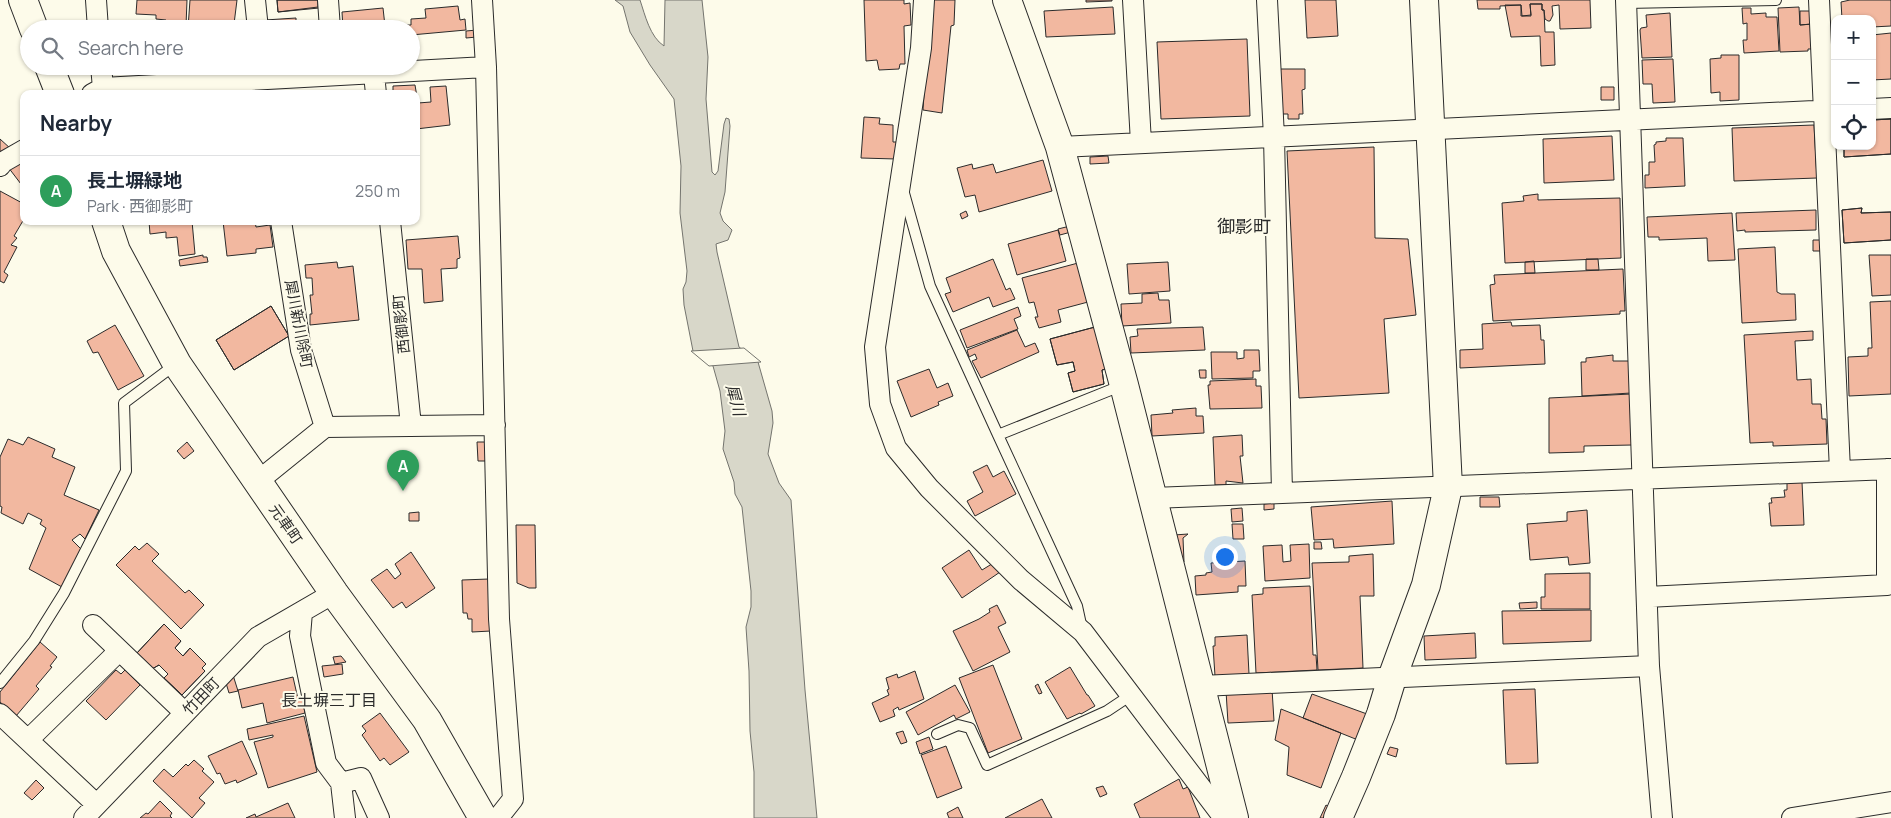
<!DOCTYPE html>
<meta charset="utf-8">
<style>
:root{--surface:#fff;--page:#f2f2f3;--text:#1f2937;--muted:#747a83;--line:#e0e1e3;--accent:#c62828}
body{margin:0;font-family:Manrope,"Noto Sans JP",sans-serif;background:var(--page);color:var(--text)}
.controls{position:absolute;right:15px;top:15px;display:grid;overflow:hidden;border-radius:10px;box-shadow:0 1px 4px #0004}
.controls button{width:45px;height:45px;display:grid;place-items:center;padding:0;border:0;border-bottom:1px solid var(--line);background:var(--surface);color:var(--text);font:25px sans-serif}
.you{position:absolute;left:1224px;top:556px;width:18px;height:18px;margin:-12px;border:4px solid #fff;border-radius:50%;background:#1a73e8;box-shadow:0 0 0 8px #1a73e833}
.badge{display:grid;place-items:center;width:32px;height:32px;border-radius:50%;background:var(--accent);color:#fff;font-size:16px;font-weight:700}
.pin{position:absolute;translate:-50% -41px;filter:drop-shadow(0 1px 2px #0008)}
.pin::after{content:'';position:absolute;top:26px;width:18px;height:15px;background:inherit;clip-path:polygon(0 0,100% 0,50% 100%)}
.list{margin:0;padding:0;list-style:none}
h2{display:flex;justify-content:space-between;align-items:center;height:65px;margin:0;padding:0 20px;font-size:21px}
h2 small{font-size:16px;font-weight:400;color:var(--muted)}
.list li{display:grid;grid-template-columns:32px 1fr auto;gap:15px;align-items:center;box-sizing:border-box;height:70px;padding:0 20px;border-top:1px solid var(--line)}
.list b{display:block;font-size:19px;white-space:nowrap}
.list p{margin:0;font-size:16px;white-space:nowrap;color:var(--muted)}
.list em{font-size:16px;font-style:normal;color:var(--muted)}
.icon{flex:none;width:28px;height:28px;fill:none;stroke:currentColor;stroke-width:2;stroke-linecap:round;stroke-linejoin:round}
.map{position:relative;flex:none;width:1891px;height:818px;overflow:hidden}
.search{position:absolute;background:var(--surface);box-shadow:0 1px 4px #0004;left:20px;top:20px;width:400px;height:55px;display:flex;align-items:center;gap:12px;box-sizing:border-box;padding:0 18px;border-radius:28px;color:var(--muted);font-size:19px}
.panel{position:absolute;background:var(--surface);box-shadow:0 1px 4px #0004;left:20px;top:90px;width:400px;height:135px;border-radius:10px}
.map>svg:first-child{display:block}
</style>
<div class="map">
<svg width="1891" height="818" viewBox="0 0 1891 818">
<rect width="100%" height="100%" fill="#fdfbea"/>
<path fill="#d8d7c9" stroke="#74746e" d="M615,0H640C645,15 650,37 664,46L665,0H702L708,57L706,99L712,172L715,175L718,171L724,124L726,118L729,119L730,126L725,192L720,213L723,221L732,230L728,240L716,244L717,252L739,347L758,362L772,411L773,423L768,454L779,483L791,500L805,690L817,818H754V772L750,731L749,671L746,627L751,607V591L742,507L735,494L734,482L723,449L725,431L720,391L713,366L693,351L684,305L683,289L686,282L687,271L680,213L681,166L674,99L650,65L630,32L623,6Z"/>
<path fill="#fdfbea" stroke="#74746e" d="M744,348L761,362L709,366L691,351Z"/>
<path fill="#f2b8a0" stroke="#2b2b2b" d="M137,0H187L186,26L166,25V20L156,19V15L136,14Z
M190,0H237L234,24L205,21L204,29L188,28Z
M277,0H318V7L278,12Z
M277,0H319V8L278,12Z
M864,0H904V4L910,3L911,25L904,26L905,64H900L899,69L879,70L877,60L866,61Z
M930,0H955L954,25L951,26L942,113L923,110Z
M1086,0H1112V1L1086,2Z
M1305,0H1336L1338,36L1307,38Z
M1477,0H1590L1591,28L1560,29L1559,5L1552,6L1553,15L1550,21H1548L1545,19L1544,10H1542V4H1530L1531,15L1522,16L1521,5L1500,6V9H1478Z
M1850,0H1891V26L1872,27V19H1842L1841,2Z
M1530,4H1542V10H1544L1545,32H1554L1555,65L1541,66L1540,36L1511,37L1505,5H1521V16H1531Z
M458,6L460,20L465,19L466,30L411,35V29H404L403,25H411V19L426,18L425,9Z
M1113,7L1115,34L1046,37L1044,11Z
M1799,7L1800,25L1812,24V49H1808V51L1780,52L1778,8Z
M383,8L385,26L398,25V29H343L342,12Z
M1742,8H1751V14L1766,13V17H1777L1779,51L1744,53L1743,40H1747V23L1743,24Z
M1800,11H1811L1812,24L1800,25Z
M1670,13L1672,57L1642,58L1640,30L1641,28L1647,27L1646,15Z
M296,18V29H266L265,20Z
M477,30V37L466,38V31Z
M1891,33V79L1872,80V35Z
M1247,39L1250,116L1161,119L1157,42Z
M1721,55H1739V100L1720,101V92L1711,93L1710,59L1721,58Z
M1673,59L1675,102L1653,103L1652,84H1643L1642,60Z
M268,66H301L268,68Z
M1280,69H1305V89L1302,90L1303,114H1299V119H1288V114H1279Z
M415,85L418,103L431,102L430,87L446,86L450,125L416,129V94H393V86Z
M1601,87H1614V100H1601Z
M864,117L880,118L879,124L893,125V142H897L896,159L861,158Z
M1891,119V154L1844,157V146H1872V120Z
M1891,119V154L1844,157V146H1872V120Z
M1814,125L1817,178L1734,181L1732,128Z
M1612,136L1614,180L1544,183L1543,139Z
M1666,138H1683L1685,186L1645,188V175H1649V162H1655L1654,145L1656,144V142L1666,141Z
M0,139L11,149L0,158Z
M1374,147L1375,238L1408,239L1416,315L1384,319L1389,393L1299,398L1287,151Z
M1108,156L1109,163L1090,164V157Z
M24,157V188L8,167Z
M1043,160L1052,191L979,212L975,195L965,197L957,168L972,164L973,169L993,164L996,173Z
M0,191L24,204V219L14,236L17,238L11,245L17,247L4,272L8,275L4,283L0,281Z
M1538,194V200L1620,198L1621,258L1505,263L1502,203L1524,201L1523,196Z
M1862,208L1861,213L1891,212V240L1844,243L1842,210Z
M1862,208L1861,213L1891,212V240L1844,243L1842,210Z
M1816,210V230L1745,232V230L1737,231L1736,213Z
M966,211L968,216L962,219L960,214Z
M1732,213L1735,260L1708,261L1707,238L1659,240V237H1648L1647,217Z
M149,221H192L195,254L179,256L177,237L166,238V232L150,234Z
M223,221H255L256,227L270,225L273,247L256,249V253L227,256Z
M1070,226L1071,232L1060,235L1058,229Z
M1058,230L1066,261L1017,275L1008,244Z
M458,236L460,258L457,259V268L441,269L443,301L424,303L422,269H408L406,240Z
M1813,240H1820L1821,251H1813Z
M1775,247L1777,292L1781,294H1795L1796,320L1742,323L1738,249Z
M203,255V257H207L208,262L180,266L179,260Z
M1869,255H1891V295L1872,296Z
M993,259L1006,290L1010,288L1015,299L993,307L989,297L953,312L945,294L951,292L946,278Z
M1586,259H1598L1599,270H1586Z
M1534,261L1535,273H1525V262Z
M337,262L338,268L353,266L359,320L310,325V314H312L310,295H313L312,278H306L305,265Z
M1168,262L1170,291L1129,294L1127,264Z
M1078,263L1088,302L1058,310L1061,322L1039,328L1035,317H1038L1034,302L1029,303L1022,278Z
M1623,269L1625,311H1620V314L1493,321L1490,285L1495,284L1494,275Z
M1158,293L1159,300H1169L1171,323L1122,326L1121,304L1142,303V294Z
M1891,301V394L1849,396L1848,357L1868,356V348H1872L1870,302Z
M271,306L289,336L234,370L216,340Z
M271,306L289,336L234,370L216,340Z
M1018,307L1021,316L1014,319L1018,329L967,348L960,330Z
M1511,322L1512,326L1540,325L1541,340H1544L1545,364L1460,368V350L1483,349L1482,324Z
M115,325L144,376L118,390L98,352L93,353L87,341Z
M1095,327L1106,369L1102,370L1104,384L1073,392L1068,373L1075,371L1073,362L1057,365L1050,339Z
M1095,327L1106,369L1102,370L1104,384L1073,392L1068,373L1075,371L1073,362L1057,365L1050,339Z
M1203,327L1205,350L1131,353L1130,337L1138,336L1137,329Z
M1017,330L1025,347L1035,343L1039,352L981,378L972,361L977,359L975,354L969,357L967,350Z
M1813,331V340L1795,341L1797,380L1811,379L1812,404H1821L1822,419H1826L1827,444L1773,446V442L1750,443L1744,335Z
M1244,350H1259L1260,371H1253V378L1212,379L1211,352H1237V359L1244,358Z
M1613,355V361H1629L1631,393L1582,396L1581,362H1586V358Z
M929,369L937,388L948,383L953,396L938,402L939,405L911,417L897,381Z
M1199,370H1206V378H1200Z
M1256,379V386H1261L1262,408L1210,409L1208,385H1210V381Z
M1631,394L1632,445L1584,446V452L1549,453V398Z
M1196,408V416H1203L1204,433L1152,436L1151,415L1173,413L1172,410Z
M1242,435L1243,456H1240L1243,483L1226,481V485H1215L1213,437Z
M28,437L55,449L52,457L75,467L64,495L99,510L85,539L80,534L72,540L81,549L62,587L29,569L46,528L40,524L42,520L28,513L23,524L1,513L2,507L0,506V457L8,439L23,445Z
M187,442L194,451L184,459L177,451Z
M477,442H488L489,461H478Z
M987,465L993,477L1004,471L1016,494L975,516L967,501L983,492L973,472Z
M1787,482H1802L1804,525L1771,526L1769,503H1772L1771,498L1785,497L1784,490H1787Z
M1480,497H1499L1500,507H1480Z
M1392,501L1394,544L1334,548L1333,539L1314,540L1311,507Z
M1274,503V509L1264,510V504Z
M1242,508L1243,521L1232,522L1231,509Z
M1587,510L1590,563L1569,565L1568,557L1530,560L1527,524L1567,521V512Z
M419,512V521H409V513Z
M1232,524H1243L1244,539H1233Z
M516,525H535L536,588H529L517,583Z
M1188,534L1183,538L1184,562H1182L1174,535Z
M1314,542H1321L1322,549H1314Z
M147,543L159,554L152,561L185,593L189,590L204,605L181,629L116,565L135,546L139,550Z
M1309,544L1310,578L1265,581L1263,546L1282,545L1283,562L1291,561L1290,545Z
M969,550L982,570L995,562L1003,570L962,598L942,568Z
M411,552L435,588L406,608L402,602L393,608L371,580L387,569L395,579L401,574L395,564Z
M1373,554L1374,596H1360L1363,668L1318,670L1312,563L1349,562V556Z
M1245,561L1246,586H1238V592L1196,595L1195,576L1206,575V573L1212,572L1211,563Z
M1590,573V609H1541V597H1545V574Z
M489,579L491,631L472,632V619H468L467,613H463L462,580Z
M1310,586L1313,655H1316L1317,670L1256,673L1252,595L1263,594V588Z
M1537,602V608L1520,609L1519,603Z
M997,605L1006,623L998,627L1010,652L973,671L953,631L979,619L990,612L989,609Z
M1591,610V641L1503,644L1502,611Z
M164,624L181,641L175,648L183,656L190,648L206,664L202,668L205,671L182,695L164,678L168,674L159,665L152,669L136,654Z
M164,624L181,641L175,648L183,656L190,648L206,664L202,668L205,671L182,695L164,678L168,674L159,665L152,669L136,654Z
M1475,633L1476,658L1425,660L1424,636Z
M1247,635L1249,674L1215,676L1213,646H1215V637Z
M40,642L57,657L50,666L52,667L36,686L39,689L16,716L0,702V692Z
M341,656L346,662L335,664L333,657Z
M342,664L343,674L324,677L322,666Z
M993,665L1022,739L988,753L959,678Z
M1070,667L1087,695H1088L1095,706L1081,714L1080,713L1067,719L1045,682Z
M116,670L121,674L125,670L140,685L106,720L86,701Z
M915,671L924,699L899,710L898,707L893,710L895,716L880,722L872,703L889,695L887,690L889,689L886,678L897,674L898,678Z
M233,675L238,691L229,693L226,683Z
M293,677L298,699H302L305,713L267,723L263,703L242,708L238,690Z
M1038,684L1042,693L1039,694L1035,686Z
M955,685L970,712L956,719L954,715L918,735L906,712Z
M1272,689L1274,721L1228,723L1226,691Z
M1535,689L1538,763L1506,764L1503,690Z
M1312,694L1367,714L1358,740L1303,718Z
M1281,709L1341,733L1321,788L1287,775L1289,747L1275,740Z
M380,713L409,752L390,765L384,758L380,761L362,735L366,731L362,726Z
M304,716L317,772L268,788L254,742L273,737V735L249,740L247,729Z
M903,731L907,742L901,744L896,733Z
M929,737L933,749L920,754L916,742Z
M242,741L257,774L237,783L236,780L225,784L220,773L217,774L208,756Z
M946,746L962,788L937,798L921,755Z
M1390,747L1398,749L1396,757L1387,754Z
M194,760L204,769L202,771L214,782L199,798L205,803L192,818L153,781L164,769L173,777L186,764L188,766Z
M1179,779L1183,789L1188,787L1200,818H1140L1134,804Z
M36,780L44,788L32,800L24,793Z
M1103,786L1107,794L1100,797L1096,788Z
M1042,799L1052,818H1005Z
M160,801L172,813L170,816L172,818H140L146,813L148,814Z
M288,803L295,818H246L255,814L256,817Z
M1326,805L1331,808L1327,818H1320Z
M958,807L963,818H949L947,813Z"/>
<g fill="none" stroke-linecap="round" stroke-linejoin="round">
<defs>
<path id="lane" d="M1626,3L1776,0
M904,193L930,286L998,435L1123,385
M998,435L1077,606L1082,629
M0,683L34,641L64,593L126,471L124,403L176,364
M937,734L958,725L970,728L987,765L1107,711L1131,695"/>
<path id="street" d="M96,0L98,29
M255,0L258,29
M328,0L330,29
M482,0L486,67L499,619L513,799L498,818
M924,0L921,48L875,347L880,404L896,448L929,488L1021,580L1083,632L1224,818
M1133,0L1141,143
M1267,0L1274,137L1282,493
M1626,0L1649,666L1662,818
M1819,0L1840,471
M374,74L376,94
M103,88L486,67
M92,94L103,88L101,66
M1872,109L1891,108
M1060,147L1835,110
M0,166L3,162L24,150
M390,221L411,426
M325,427L495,425
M257,482L325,427L301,350L281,221
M1153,498L1891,469
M1647,597L1887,585V469
M302,612L300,636L326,763L341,783L361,778L379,818
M93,625L185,713
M1201,686L1649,666
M0,714L96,804
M28,740L119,651
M341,783L345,818
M84,818L258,637L334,593
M1792,818L1891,802"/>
<path id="secondary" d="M23,0L34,29
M1007,0L1060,147L1124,385L1234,818
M49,66L60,94
M106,221L116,251L177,364L334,593L427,720L483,818
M1338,818L1356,777L1381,714L1392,678L1426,585L1448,487L1424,0"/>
</defs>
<use href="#lane" stroke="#2b2b2b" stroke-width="12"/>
<use href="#street" stroke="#2b2b2b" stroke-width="22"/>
<use href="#secondary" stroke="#2b2b2b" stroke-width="30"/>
<use href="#lane" stroke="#fdfbea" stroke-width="10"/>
<use href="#street" stroke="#fdfbea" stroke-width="20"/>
<use href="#secondary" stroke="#fdfbea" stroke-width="28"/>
</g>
<g text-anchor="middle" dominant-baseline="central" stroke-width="4" stroke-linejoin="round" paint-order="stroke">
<g font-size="15" fill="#2b2b2b" stroke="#fdfbea">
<text transform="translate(299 324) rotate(79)">犀川新川除町</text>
<text transform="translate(401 324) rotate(-96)">西御影町</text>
<text transform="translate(286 524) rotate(55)">元車町</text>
<text transform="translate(201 696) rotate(-46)">竹田町</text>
</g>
<g font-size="16" font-style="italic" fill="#2b2b2b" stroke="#fdfbea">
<text transform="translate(736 400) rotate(75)">犀川</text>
</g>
<g font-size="16" fill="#2b2b2b" stroke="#fdfbea">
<text x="329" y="700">長土塀三丁目</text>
</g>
<g font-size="18" fill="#2b2b2b" stroke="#fdfbea">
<text x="1244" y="226">御影町</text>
</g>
</g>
</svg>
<div class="controls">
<button>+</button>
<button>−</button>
<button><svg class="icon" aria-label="locate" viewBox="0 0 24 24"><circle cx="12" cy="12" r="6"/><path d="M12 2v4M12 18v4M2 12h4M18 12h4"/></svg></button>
</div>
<div class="you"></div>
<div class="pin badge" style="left:403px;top:491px;background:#2e9e5b">A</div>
<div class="search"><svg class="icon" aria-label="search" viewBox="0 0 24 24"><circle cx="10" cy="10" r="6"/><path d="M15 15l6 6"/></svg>Search here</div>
<section class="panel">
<h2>Nearby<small></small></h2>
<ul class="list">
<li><span class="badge" style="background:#2e9e5b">A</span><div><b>長土塀緑地</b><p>Park · 西御影町</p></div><em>250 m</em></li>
</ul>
</section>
</div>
